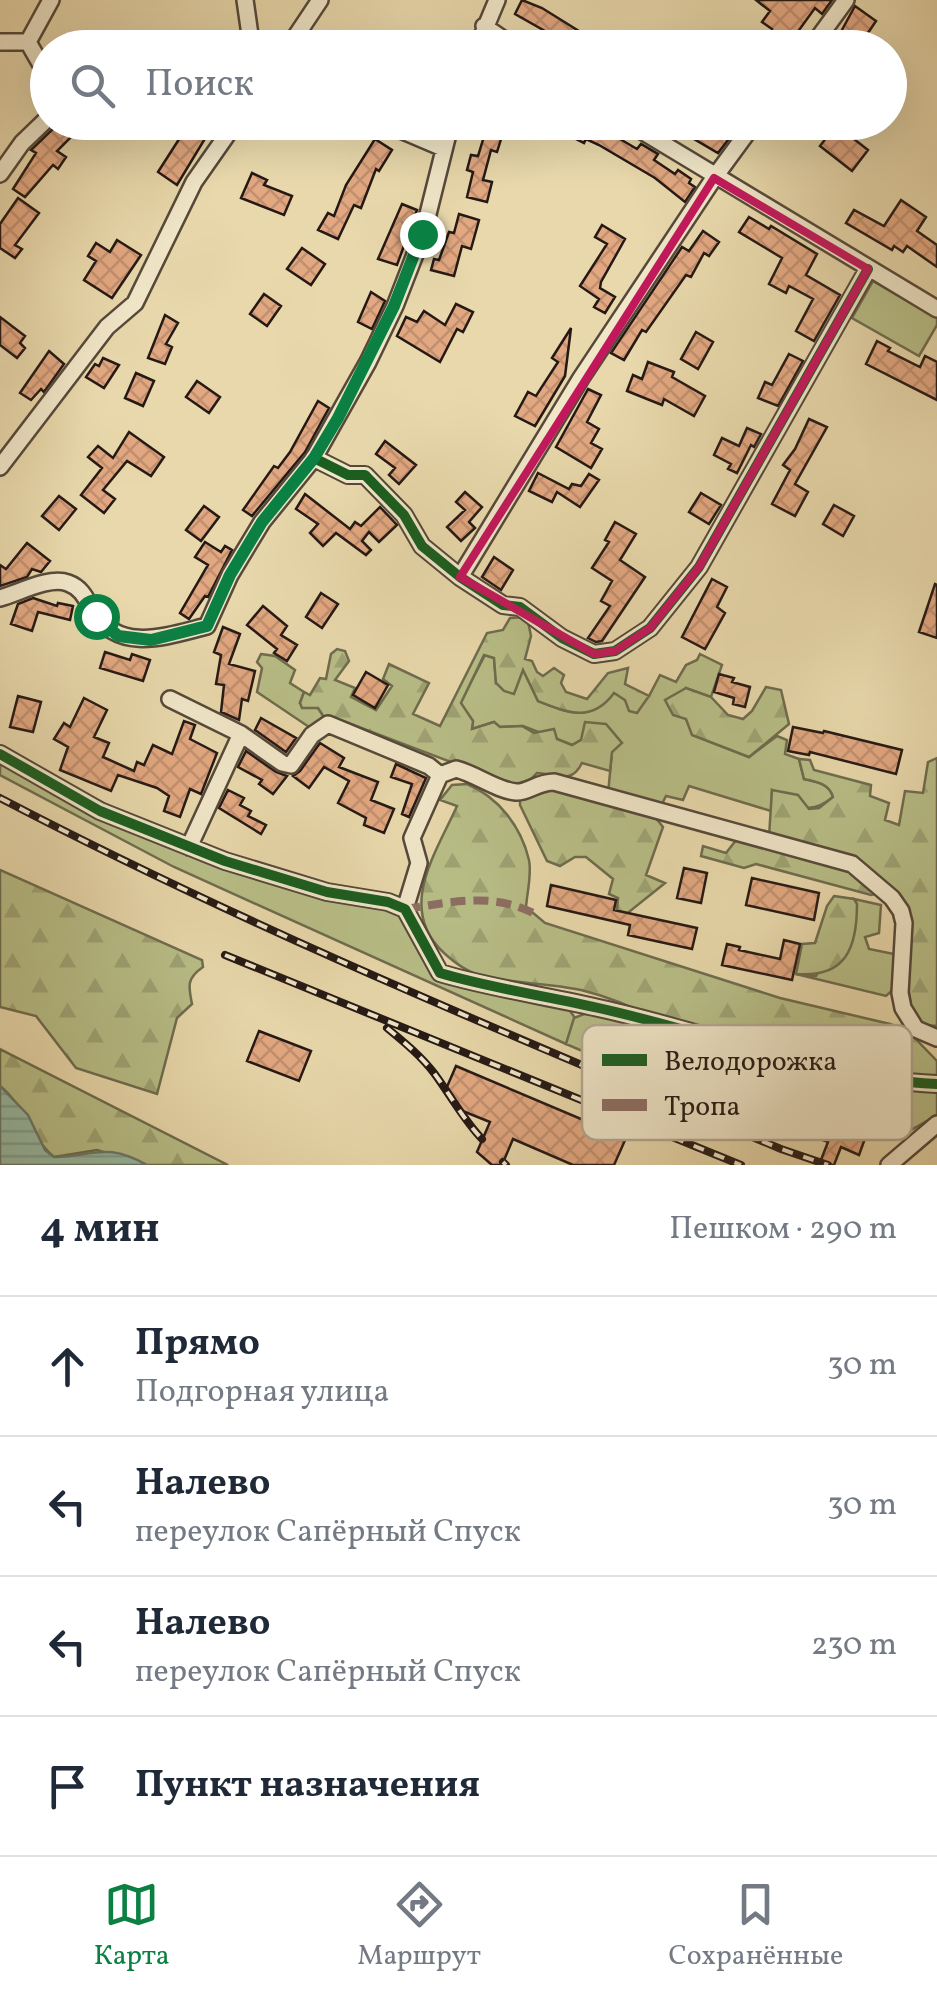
<!DOCTYPE html>
<html lang="ru">
<meta charset="utf-8">
<style>
:root{--surface:#fff;--page:#f6f6f7;--text:#1f2937;--muted:#747a83;--line:#e0e1e3;--accent:#0b8043}
body{margin:0;font-family:Vollkorn,serif;background:var(--page);color:var(--text)}
.stop{position:absolute;width:30px;height:30px;margin:-22px;border:8px solid #0b8043;border-radius:50%;background:#fff}
.stop.end{background:#0b8043;border-color:#fff;box-shadow:0 2px 10px #0008}
.list{margin:0;padding:0;list-style:none}
h2{display:flex;justify-content:space-between;align-items:center;height:130px;margin:0;padding:0 40px;font-size:42px}
h2 small{font-size:32px;font-weight:400;color:var(--muted)}
.list li{display:grid;grid-template-columns:65px 1fr auto;gap:30px;align-items:center;box-sizing:border-box;height:140px;padding:0 40px;border-top:2px solid var(--line)}
.list b{display:block;font-size:38px;white-space:nowrap}
.list p{margin:0;font-size:32px;white-space:nowrap;color:var(--muted)}
.list em{font-size:32px;font-style:normal;color:var(--muted)}
.icon{flex:none;width:55px;height:55px;fill:none;stroke:currentColor;stroke-width:2;stroke-linecap:round;stroke-linejoin:round}
.map{position:relative;flex:none;width:937px;height:1165px;overflow:hidden}
.search{position:absolute;background:var(--surface);box-shadow:0 10px 40px #0002;left:30px;right:30px;top:30px;height:110px;display:flex;align-items:center;gap:25px;box-sizing:border-box;padding:0 35px;border-radius:55px;color:var(--muted);font-size:38px}
.sheet{height:690px;background:var(--surface)}
nav{display:flex;justify-content:space-around;align-items:center;box-sizing:border-box;height:140px;border-top:2px solid var(--line);background:var(--surface);font-size:28px;color:var(--muted)}
nav a{display:grid;justify-items:center;gap:5px}
nav .on{color:var(--accent)}
.map>svg:first-child{display:block}
</style>
<div class="map">
<svg width="937" height="1165" viewBox="0 0 937 1165">
<defs>
<pattern id="forest-firs" width="22" height="20" patternUnits="userSpaceOnUse" patternTransform="scale(2.5)"><rect width="22" height="20" fill="#b8be87"/><path d="M5 1l3.5 6h-7zM16 11l3.5 6h-7z" fill="#9ea374"/></pattern>
<pattern id="water-rules" width="6" height="5" patternUnits="userSpaceOnUse" patternTransform="scale(2.5)"><rect width="6" height="5" fill="#98bba4"/><path d="M0 2.5h6" fill="none" stroke="#83a08c"/></pattern>
<pattern id="building-cross-hatch" width="8" height="8" patternUnits="userSpaceOnUse" patternTransform="scale(2.5)"><rect width="8" height="8" fill="#e2a881"/><path d="M0 0l8 8M0 8l8-8" fill="none" stroke="#c2906f"/></pattern>
</defs>
<rect width="100%" height="100%" fill="#e8d8ab"/>
<filter id="stains"><feTurbulence type="fractalNoise" baseFrequency=".002" numOctaves="4"/><feColorMatrix values="0 0 0 0 .2 0 0 0 0 .09 0 0 0 0 .02 0 0 0 .5 -.17"/></filter>
<radialGradient id="worn" r=".72"><stop offset=".6" stop-color="#630" stop-opacity="0"/><stop offset="1" stop-color="#630" stop-opacity=".3"/></radialGradient>
<path fill="#b8be87" stroke="#6e6c4e" stroke-width="2.5" d="M873,281L937,318V325L919,356L852,318Z
M261,654L275,656L295,670L290,683L304,692L300,703L318,708L324,717L312,729L257,692L262,668L257,662Z
M700,654L722,665L711,697L686,688V719L693,735L749,757L777,736L787,740L785,754L799,759L804,779C816,782 829,783 833,797C807,818 798,804 772,790L771,811L689,786L683,800L666,796L660,808L608,794L612,752L581,740L572,745L523,726L499,727L494,722L472,729L473,721L460,703L485,655L494,658L496,683L523,669L538,701C568,713 592,723 614,692L625,700L649,696L660,675L676,682L686,665L697,660Z
M0,754L225,861L405,909L440,973L563,1001L575,1018L566,1044L174,867L0,775Z
M854,899L881,905L879,933L865,937L869,949L894,954V989L886,996L796,974L816,976L857,904Z"/>
<path fill="url(#forest-firs)" stroke="#6e6c4e" stroke-width="2.5" d="M527,617L531,636L525,659L532,661L537,672L543,676L554,668L564,675L561,683L566,692L587,699L608,673L628,668L625,684L649,696L637,713L629,711L625,700L614,693C592,723 568,713 538,701L523,670L514,694L504,691L496,683L494,658L484,655L461,703L473,721L472,729L494,722L500,727L522,726L534,733L554,729L557,739L572,745L581,740L585,722L606,724L622,743L612,752L610,771L582,763C571,785 558,774 537,773L527,783L514,786L330,716L324,717L318,708H302L300,703L304,692L310,695L320,678L326,679L331,654L337,649L345,651L349,661L335,680L355,688L351,697L376,710L392,686L383,679L389,664L429,683L413,714L440,726L487,633L503,630L510,618Z
M766,687L781,690L789,724L749,757L692,735L686,719L673,715L665,700L686,688L711,697L728,715L743,719L752,711Z
M937,758V1026L924,1025L913,1018L905,967L909,924L881,882L769,837L772,790L798,795L809,809L819,808L833,797C829,783 816,782 804,779L799,759L810,760L814,770L871,785L870,796L889,803L885,820L899,825L905,791L923,793L928,762Z
M467,784C498,797 521,826 529,860C532,874 527,893 526,907L545,923L780,998L890,1024L908,1031L937,1061V1115L911,1130L895,1135L842,1105L814,1101L803,1129L778,1124L761,1115L760,1108L738,1098L732,1115L566,1044L574,1018L592,1011L674,1034L668,1061L693,1074L707,1072L728,1077L730,1068C683,1034 639,1004 581,990C549,983 515,984 483,976C468,973 455,963 444,953C396,909 436,853 457,806L440,800L452,785Z
M541,786L655,817L663,827L646,875L665,883L624,916L617,910L618,898L609,894L613,879L586,857H575L560,866L547,861L520,805V796Z
M737,839L848,868L875,894L871,895L756,864L744,868L701,856L703,846L726,853Z
M0,870L202,960L203,967C187,978 188,985 192,1004L177,1018L157,1094L76,1068L36,1016L0,1007Z
M834,896L854,899L857,904C857,948 846,978 796,974L802,944L815,943L827,906Z
M0,1049L228,1165H147L97,1150L54,1157C31,1138 24,1105 0,1086Z"/>
<path fill="url(#water-rules)" stroke="#6a7a6b" stroke-width="2.5" d="M0,1086L28,1115L45,1150L54,1157C95,1156 106,1142 147,1165H0Z"/>
<path fill="url(#building-cross-hatch)" stroke="#251915" stroke-width="2.5" d="M522,0L542,8L590,38L584,48H554L559,39L515,14Z
M756,0H832L822,14L815,8L786,48H759L772,29L762,22L770,11Z
M855,6L876,21L866,36L863,34L850,48L837,39Z
M60,122H86L57,151L66,157L58,169L53,165L25,197L13,189L36,153L31,150Z
M190,122H215L177,185L158,172Z
M571,122H586L595,127L596,125L637,149L641,144L658,154L654,160L675,174L678,170L691,179L689,183L695,187L685,202L655,178L599,145L586,139L584,143L566,134Z
M665,122H694L728,140L718,153Z
M836,125L868,150L852,171L820,146Z
M486,130L502,136L497,152L491,150L483,180L492,182L487,202L467,197L473,172L467,170L471,155L478,156Z
M375,139L392,150L379,171L376,169L361,208L354,205L338,239L318,230L328,213L334,216L346,185Z
M252,173L267,180L264,185L292,196L284,215L241,198Z
M18,198L39,213L15,245L22,249L15,258L0,248V224Z
M901,200L926,217L917,231L937,245V267L907,246L903,252L894,246L892,250L846,223L854,210L884,226Z
M402,204L417,210L397,265L378,259Z
M459,214L479,220L471,249L462,246L454,276L431,270L434,259L439,260L449,232L454,233Z
M749,217L769,229L771,226L817,254L806,275L840,295L814,341L796,331L813,299L789,286L786,293L769,284L782,258L739,232Z
M602,225L625,239L601,282L600,288L615,297L605,313L594,307L599,299L580,286L607,244L595,237Z
M703,231L719,242L709,256L704,253L691,277L686,275L646,332L642,330L624,360L611,353L682,247L689,251Z
M117,240L141,255L112,298L84,280L96,261L88,256L96,243L110,252Z
M302,248L325,264L311,285L287,269Z
M371,292L385,301L372,329L358,322Z
M264,294L281,306L267,326L250,314Z
M456,304L473,312L463,332L457,329L440,362L397,336L406,317L417,322L424,311L445,325Z
M165,315L178,323L166,344L172,347L165,364L148,358Z
M0,317L25,336L20,343L25,348L17,358L0,345Z
M571,328L565,376L535,426L515,416L528,392L536,396L558,362L552,358Z
M696,332L713,342L698,369L681,359Z
M877,341L890,348L888,351L920,367L925,356L937,362V400L866,364Z
M49,351L64,364L44,392L41,389L31,400L20,393Z
M789,354L803,361L778,406L758,398L765,382L772,385Z
M103,358L119,365L104,388L86,377L95,364L99,366Z
M648,362L674,372L672,377L705,396L694,416L664,399L662,405L627,391L633,375L642,379Z
M136,373L154,381L143,406L125,398Z
M197,381L220,397L209,413L186,397Z
M588,389L601,395L587,422L599,429L591,443L602,449L591,468L556,447Z
M318,401L329,408L305,452L252,516L243,510L274,466L278,468L290,452Z
M809,419L827,427L795,484L808,492L795,516L772,504L790,470L783,465L795,449Z
M747,428L761,434L754,447L751,445L737,473L728,469L731,464L714,455L722,438L739,446Z
M129,432L164,457L151,476L127,461L103,490L115,499L104,513L81,495L102,468L88,457L98,446L113,458Z
M385,441L416,465L399,484L389,475L395,468L376,454Z
M538,473L569,489L572,484L581,486L589,474L599,480L580,507L557,492L552,502L529,491Z
M465,492L482,507L469,522L475,528L461,541L447,527L465,510L456,502Z
M701,493L721,505L709,524L689,512Z
M305,494L350,529L355,522L361,526L380,507L397,525L379,542L369,532L362,541L371,550L366,555L336,533L323,546L310,533L318,524L296,509Z
M59,496L76,509L59,530L42,516Z
M834,505L854,516L843,536L823,524Z
M204,506L219,517L201,541L186,530Z
M615,522L636,534L620,560L645,577L602,641L596,642L588,638L610,606L601,601L612,581L592,568L609,542L605,540Z
M205,542L221,552L225,546L232,550L208,597L205,596L189,619L180,613L208,565L195,557Z
M27,543L50,561L41,572L32,569L27,577L0,586V565L6,569Z
M494,557L513,570L501,590L482,577Z
M712,579L727,587L717,607L725,613L705,649L682,637Z
M935,584L937,585V638L919,632Z
M321,593L338,604L322,628L306,617Z
M33,598L57,606L58,603L73,606L70,620L38,612L32,631L11,624L18,604Z
M263,606L287,626L281,635L297,645L287,661L274,653L277,649L247,625Z
M223,627L240,634L229,664L255,671L248,701L242,699L239,720L221,712L224,685L216,684L221,655L214,652Z
M105,652L130,660L132,654L150,660L143,681L100,668Z
M366,672L388,685L375,708L353,695Z
M719,674L734,678L732,682L750,687L745,707L733,704L734,698L714,692Z
M18,696L41,702L33,732L10,727Z
M84,698L107,710L94,737L109,743L103,757L134,771L137,762L144,765L153,745L172,754L184,721L195,725L190,739L217,753L201,794L190,789L180,817L164,811L169,796L157,788L118,775L111,791L60,770L68,747L54,739L64,723L70,727Z
M261,718L296,738L286,752L255,730Z
M793,727L823,733L824,731L902,750L896,774L810,752L809,755L788,751Z
M320,743L344,758L339,767L378,782L371,800L394,809L384,833L364,825L366,818L338,803L349,781L324,767L309,788L293,776L300,771Z
M246,751L276,772L287,776L273,794L259,784L262,780L238,767Z
M396,764L426,778L409,817L402,814L412,784L391,777Z
M228,790L244,798L240,805L251,811L248,816L266,825L261,834L219,808Z
M684,868L707,873L701,903L677,898Z
M752,878L819,893L814,920L746,905Z
M551,885L616,900L614,910L697,928L692,949L628,935L630,925L547,906Z
M784,940L800,944L792,980L722,965L727,944L740,947L739,950L780,959Z
M259,1031L311,1051L299,1081L247,1061Z
M456,1066L626,1138L614,1165H573L513,1139L502,1165H492L477,1152L490,1122L460,1110L446,1089Z
M813,1112L867,1133L859,1155L841,1147L834,1165H819L828,1142L805,1133Z"/>
<g fill="none" stroke-linecap="round" stroke-linejoin="round">
<defs>
<path id="minor" d="M245,0L250,35L265,48
M484,26L516,48
M0,42H28L51,0
M28,42L48,77
M232,48L250,35
M288,48L320,0
M477,48L497,0
M811,48L846,0
M382,122L443,148
M627,122L937,309
M0,174L22,143L48,118
M314,458L348,475H365L404,515L422,546L460,577L503,605L520,607L562,638L594,654L615,651L650,628L699,567L868,269
M0,467L107,327L135,303L194,182L236,122
M460,577L581,378L714,178L755,122
M0,598C19,593 49,576 68,583C82,588 86,599 93,611C119,654 167,636 207,626L230,575L262,522L314,458L368,362L395,306L423,234L451,122
M170,699L241,734L282,763L291,765L312,735L328,724L429,766L440,775L412,838L419,863L405,909
M0,754L100,811L225,861L327,892L388,902L405,909L440,973C494,989 548,996 603,1009C715,1034 822,1079 937,1084
M440,775L456,769C476,774 496,790 516,792C528,793 537,782 554,782L852,864L892,898L901,911L904,923L900,993L903,1008L916,1029L937,1038
M189,847L241,734
M889,1165L937,1124"/>
</defs>
<use href="#minor" stroke="#56493a" stroke-width="20"/>
<use href="#minor" stroke="#f0e6c8" stroke-width="15"/>
<defs>
<path id="rail" d="M0,798C253,930 518,1038 781,1149L828,1165
M225,955L741,1165
M387,1028C404,1042 421,1056 434,1073C451,1096 463,1119 482,1139
M503,1162L506,1165"/>
</defs>
<use href="#rail" stroke="#251915" stroke-width="8"/>
<use href="#rail" stroke="#f0e6c8" stroke-width="4" stroke-dasharray="11" stroke-linecap="butt"/>
<path stroke="#8d6e63" stroke-width="8" stroke-dasharray="15 8" stroke-linecap="butt" d="M405,909C454,902 494,891 539,916"/>
<defs>
<path id="cycleway" d="M314,458L348,475H365L404,515L422,546L460,577L503,605L520,607L562,638L594,654L615,651L650,628L699,567L868,269
M0,754L100,811L225,861L327,892L388,902L405,909L440,973C494,989 548,996 603,1009C715,1034 822,1079 937,1084"/>
</defs>
<use href="#cycleway" stroke="#f0e6c8" stroke-width="16"/>
<use href="#cycleway" stroke="#1b5e20" stroke-width="10"/>
</g>
<g fill="none" stroke-linecap="round" stroke-linejoin="round">
<path stroke="#0b8043" stroke-width="12" d="M96,616L118,636L151,640L207,626L230,575L262,522L314,458L338,418L394,306L422,234"/>
</g>
<path fill="none" stroke="#c2185b" stroke-width="8" stroke-linejoin="round" d="M714,178L868,269L699,567L650,628L615,651L594,654L460,577Z"/>
<rect x="582" y="1025" width="330" height="115" rx="15" fill="#f0e6c8" stroke="#b3a892" stroke-width="2.5"/>
<rect x="602" y="1054" width="45" height="12" fill="#1b5e20"/>
<rect x="602" y="1099" width="45" height="12" fill="#8d6e63"/>
<g font-size="28" fill="#251915">
<text x="664" y="1070">Велодорожка</text>
<text x="664" y="1115">Тропа</text>
</g>
<rect width="100%" height="100%" filter="url(#stains)"/>
<rect width="100%" height="100%" fill="url(#worn)"/>
</svg>
<div class="stop" style="left:96px;top:616px"></div>
<div class="stop end" style="left:422px;top:234px"></div>
<div class="search"><svg class="icon" aria-label="search" viewBox="0 0 24 24"><circle cx="10" cy="10" r="6"/><path d="M15 15l6 6"/></svg>Поиск</div>
</div>
<section class="sheet">
<h2>4 мин<small>Пешком · 290 m</small></h2>
<ul class="list">
<li><svg class="icon" aria-label="ahead" viewBox="0 0 24 24"><path d="M12 20V5M6 11l6-6 6 6"/></svg><div><b>Прямо</b><p>Подгорная улица</p></div><em>30 m</em></li>
<li><svg class="icon" aria-label="left" viewBox="0 0 24 24"><path d="M17 20v-9H6M10 6l-5 5 5 5"/></svg><div><b>Налево</b><p>переулок Сапёрный Спуск</p></div><em>30 m</em></li>
<li><svg class="icon" aria-label="left" viewBox="0 0 24 24"><path d="M17 20v-9H6M10 6l-5 5 5 5"/></svg><div><b>Налево</b><p>переулок Сапёрный Спуск</p></div><em>230 m</em></li>
<li><svg class="icon" aria-label="arrive" viewBox="0 0 24 24"><path d="M6 21V4h12l-3 4 3 4H6"/></svg><div><b>Пункт назначения</b></div></li>
</ul>
</section>
<nav>
<a class="on"><svg class="icon" aria-label="map" viewBox="0 0 24 24"><path d="M3 6l6-2 6 2 6-2v14l-6 2-6-2-6 2zM9 4v14M15 6v14"/></svg>Карта</a>
<a><svg class="icon" aria-label="directions" viewBox="0 0 24 24"><path d="M12 3l9 9-9 9-9-9zM9 14v-3h6M13 9l2 2-2 2"/></svg>Маршрут</a>
<a><svg class="icon" aria-label="saved" viewBox="0 0 24 24"><path d="M7 4h10v16l-5-4-5 4z"/></svg>Сохранённые</a>
</nav>
